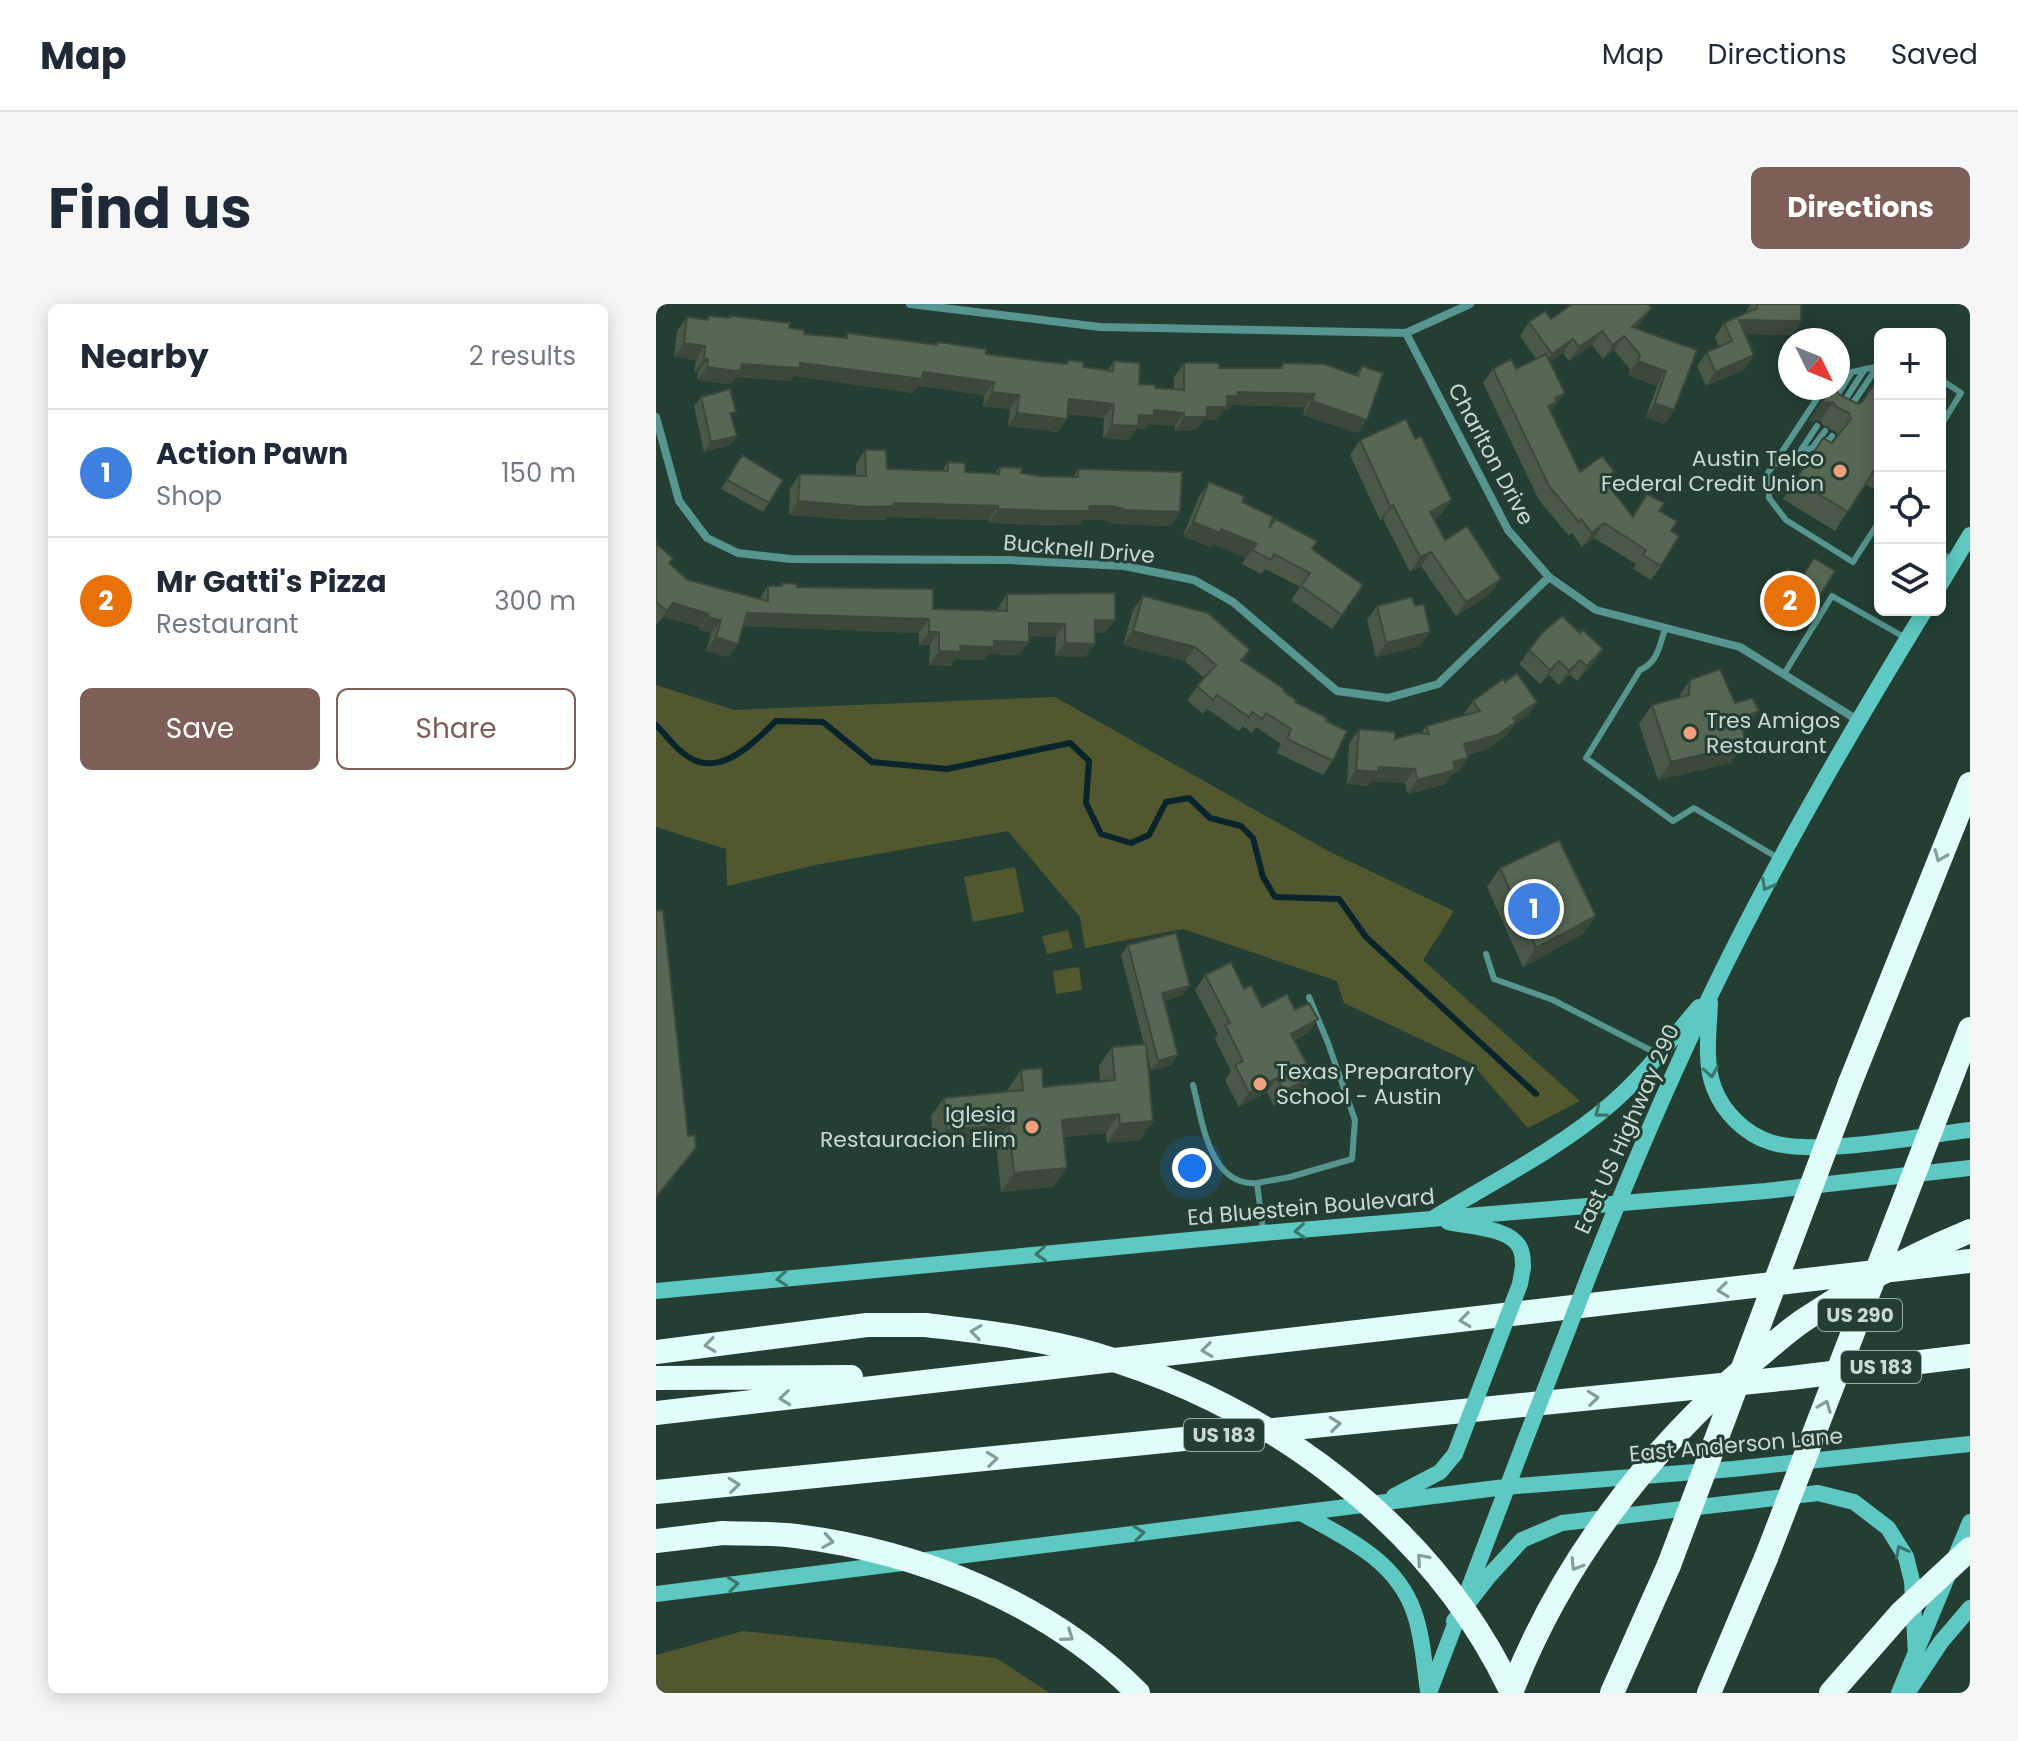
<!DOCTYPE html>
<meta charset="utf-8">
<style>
:root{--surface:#fff;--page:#f6f6f7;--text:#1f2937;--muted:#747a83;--line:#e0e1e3;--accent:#7e5f57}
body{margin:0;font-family:Poppins,sans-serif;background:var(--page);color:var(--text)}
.controls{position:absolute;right:24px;top:24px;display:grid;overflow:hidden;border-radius:12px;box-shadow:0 4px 20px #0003}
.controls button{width:72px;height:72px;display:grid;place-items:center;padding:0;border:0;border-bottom:2px solid var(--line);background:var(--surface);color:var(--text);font:40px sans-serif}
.compass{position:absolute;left:1122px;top:24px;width:72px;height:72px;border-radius:50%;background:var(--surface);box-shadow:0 4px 20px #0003;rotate:133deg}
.you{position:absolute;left:536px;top:864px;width:28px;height:28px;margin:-20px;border:6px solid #fff;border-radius:50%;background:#1a73e8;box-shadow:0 0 0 12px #1a73e833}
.badge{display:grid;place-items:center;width:52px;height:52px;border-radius:50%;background:var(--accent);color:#fff;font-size:26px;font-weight:700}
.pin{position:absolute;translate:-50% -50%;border:4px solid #fff;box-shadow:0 2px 8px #0006}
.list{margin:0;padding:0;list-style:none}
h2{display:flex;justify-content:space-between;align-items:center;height:104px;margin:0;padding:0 32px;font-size:34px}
h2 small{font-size:26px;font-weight:400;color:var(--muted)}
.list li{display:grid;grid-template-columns:52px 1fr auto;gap:24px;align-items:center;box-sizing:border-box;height:128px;padding:0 32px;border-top:2px solid var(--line)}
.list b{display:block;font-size:30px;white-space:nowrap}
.list p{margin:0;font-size:26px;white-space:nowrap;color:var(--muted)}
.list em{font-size:26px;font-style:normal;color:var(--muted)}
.actions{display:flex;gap:16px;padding:24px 32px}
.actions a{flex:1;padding:18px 0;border:2px solid var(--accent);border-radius:12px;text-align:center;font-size:28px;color:var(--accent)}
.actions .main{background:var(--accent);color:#fff}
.icon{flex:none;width:44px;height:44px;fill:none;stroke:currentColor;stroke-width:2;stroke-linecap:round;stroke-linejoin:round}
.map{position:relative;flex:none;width:1314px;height:1389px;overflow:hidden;border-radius:12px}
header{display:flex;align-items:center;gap:48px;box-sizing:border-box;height:112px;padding:0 40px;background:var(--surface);border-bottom:2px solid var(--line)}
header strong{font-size:38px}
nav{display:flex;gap:44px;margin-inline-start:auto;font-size:28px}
.intro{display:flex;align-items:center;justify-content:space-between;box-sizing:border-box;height:192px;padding:0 48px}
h1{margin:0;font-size:56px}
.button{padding:20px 36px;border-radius:12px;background:var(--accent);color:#fff;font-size:28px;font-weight:700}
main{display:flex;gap:48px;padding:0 48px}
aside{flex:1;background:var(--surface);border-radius:12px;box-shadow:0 4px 20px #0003}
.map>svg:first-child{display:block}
</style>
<header>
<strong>Map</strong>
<nav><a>Map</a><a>Directions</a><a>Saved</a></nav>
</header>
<div class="intro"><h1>Find us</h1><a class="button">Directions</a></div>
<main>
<aside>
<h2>Nearby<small>2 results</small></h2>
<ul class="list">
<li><span class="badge" style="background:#3f7fe0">1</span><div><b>Action Pawn</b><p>Shop</p></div><em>150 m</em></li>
<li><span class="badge" style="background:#e8710a">2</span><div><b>Mr Gatti's Pizza</b><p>Restaurant</p></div><em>300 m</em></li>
</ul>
<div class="actions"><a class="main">Save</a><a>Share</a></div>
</aside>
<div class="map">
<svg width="1314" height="1389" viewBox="0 0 1314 1389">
<rect width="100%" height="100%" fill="#243e33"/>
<path fill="#515830" d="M0,381L78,406L399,393L672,547L798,607L767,656L924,797L872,824L815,759L688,699L681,677L527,625L429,644L424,613L352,527L159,561L71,582L70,545L0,523Z
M359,563L368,608L317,618L308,573Z
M412,626L417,644L391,650L386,632Z
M423,663L426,686L400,690L397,667Z
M87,1327L340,1354L394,1389H0V1351Z"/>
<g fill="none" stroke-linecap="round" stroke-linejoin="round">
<path stroke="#09242a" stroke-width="6" d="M0,421C9,430 17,441 27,449C61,478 97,439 120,417L167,418L216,458L291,465L414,439L433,457L430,499L445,530L475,539L493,531L510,498L533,494L554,514L585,522L597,534L607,573L619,593L683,595L710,633L880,790"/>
<path stroke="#569590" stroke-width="6" d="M1182,71L1224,62
M1284,75L1305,89L1284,123
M1168,84L1112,169L1113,194L1130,216L1197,258L1224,216
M1179,95L1196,68
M1187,99L1209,65
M1195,102L1222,62
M1159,140L1169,127
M1143,149L1161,122
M1119,160L1173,136L1176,132
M1284,248L1298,257
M1009,325C1003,343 1002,358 984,366L930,454L1017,517L1038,504L1122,554
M1128,370L1176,292L1248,333
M830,650L838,675L897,696L1002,750
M537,781C546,815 553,883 601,879
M607,926L601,879L634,873L696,855L699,816L672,739L653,693"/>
<path stroke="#569590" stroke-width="8" d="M254,0L444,23L750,29L814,0
M750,29L852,226L893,273L940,306L1084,343L1203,417
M0,113L23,197L51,234L82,249L135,255L352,256L468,262L538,276L577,298L681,387L732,394L782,380L893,273"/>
<path stroke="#5ec9c2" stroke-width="16" d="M1284,281L1314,231
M1054,699C1053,727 1048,758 1058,784C1067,808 1089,830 1114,838C1159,853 1263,832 1314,826
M779,913C838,877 903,845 956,799C988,771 1015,736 1043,703
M792,918C812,923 854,923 864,944C867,950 867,957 867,963
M939,956C975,866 1013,776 1056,688C1119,557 1193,430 1269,306
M0,987L608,929L1110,887L1314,864
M738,1192L784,1168L799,1150
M645,1209C690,1234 740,1256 758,1308C767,1333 768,1361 772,1387
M0,1290L849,1183L1077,1165L1314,1140
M798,1317L833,1272L866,1236L906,1219L1162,1189L1198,1198L1232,1224L1250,1253L1256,1277L1260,1351
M1252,1388L1285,1338L1314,1304
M773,1389L868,1139
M1243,1389L1314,1218"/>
<path stroke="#e1fdfa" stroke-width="24" d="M1297,769L1314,725
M1194,779L1314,480
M0,1048L211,1021H270
M0,1074L195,1073
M0,1109L1314,957
M0,1188L1135,1074L1314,1052
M0,1237L67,1229
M956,1389L1013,1261
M1053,1389L1110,1254"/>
<path stroke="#5ec9c2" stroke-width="16" d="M868,1139L939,956
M799,1150L864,980L867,963"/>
<path stroke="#e1fdfa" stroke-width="24" d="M270,1021C326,1028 384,1034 438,1050C614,1101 777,1221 856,1389
M67,1229C91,1230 116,1229 140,1232C265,1248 392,1299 482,1389
M1110,1254L1297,769
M1013,1261L1194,779
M855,1389C904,1261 992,1146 1096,1058C1113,1044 1130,1028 1148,1016C1200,981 1256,951 1314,927
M1175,1389L1246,1308L1314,1245"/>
</g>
<path fill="#4a5947" d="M1095,0H1145V17L1136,31L1089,30L1098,51L1089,65L1050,82L1041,62L1051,48L1063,43L1059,33L1068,19L1091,8V5Z
M53,12L73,14L74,12L133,24L148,30L188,34L191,29L280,41L282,38L330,50L409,60L412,56L427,63L452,66L458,57L483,80L499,84L518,85V73L528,59L563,64H623L627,59L699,71L706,62L702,129L647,111L649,103L576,101L573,106H568L561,116H548L541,126L519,127V122L492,120L488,125L481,124L473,136L447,134L448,114L412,110L411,115L402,128L352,122L354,105L327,102L328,91L262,82L257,89L138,72L135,77L80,73L76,79L71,80L41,76L42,69L38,68L40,56L18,53L21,27L31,13L50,16Z
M895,15L986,18L979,24L1041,46L1018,106L1008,120L990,113L1001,82L972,71L974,65L958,46L947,55L936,41L913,57L907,49L894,58L909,89L895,107L924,168L950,179L976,212L991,190L1015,227L1005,262L995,276L977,265L980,260L938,234L926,243L916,229L913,232L883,196L827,79L837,65H860L880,55L864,32L873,18Z
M1224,78V177L1218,185L1209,180L1179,227L1127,195L1167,134L1176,139L1181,132L1180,128L1167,121L1164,117H1153L1176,84L1182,90L1202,100L1205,98Z
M45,93L76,114L81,132L74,141L48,148L38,102Z
M704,136L786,210L778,215L789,236L835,289L800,312L765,262L754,268L727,215L724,216L694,151Z
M209,146L231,165L286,167L292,158L309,168L339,169L344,163L365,169L383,172L417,173L422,165L524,208L515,222L461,220L447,216H427L424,221H389L333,219V216L231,213L228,216H201L133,211L134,184L144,170L200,172V160Z
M86,151L113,199L107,208L65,185Z
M553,178L586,198L613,224L656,245L707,281L676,325L635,296L644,283L609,265L605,270L586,260L590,254L557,240L554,243L527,232L543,192Z
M0,238L14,259L32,276L103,295L112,282H124L126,279L141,283L277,305L342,307V304L351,290L459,316L449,329H439V340L429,353L399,352L400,333L373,332L363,351L332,350L328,356L299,355L295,362L273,361L274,341H263V329L87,322L82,340L73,353L50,347L55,329L43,326L44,323L8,313L1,320L0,319Z
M1158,254L1150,314L1140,328L1104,306L1131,264L1146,273Z
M487,292L594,346L587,357L627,387L639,398L670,417L677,457L667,471L621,449L625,440L600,423L596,429L587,422L583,427L551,405L547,410L531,396L548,374L529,357L467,341L477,306Z
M721,302L764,342L720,353L711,316Z
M887,328L937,360L921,377L914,370L903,381L893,371L884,380L863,360Z
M1034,376L1090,426L1087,427L1075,459L1002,476L983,420L996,401L1022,394Z
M849,378L881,398L871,412L857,422L850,432L831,445L811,451L802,468L797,469L789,480L752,490L749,479L716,477L712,482L691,480L693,440L703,425L739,435L765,429L770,422L807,411L817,397Z
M844,564L940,612L927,630L867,663L831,583Z
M472,641L534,682L527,691L508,697L515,761L495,766L491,751L484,836L451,839L450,829L408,833L411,864L397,883L345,888L340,838L278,845L275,812L288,794L352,787V785L365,766L387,783L444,777L443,762L456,743L488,740L465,651Z
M549,671L588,685L606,703L662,715L652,729L638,737L657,772L647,787L618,802L611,788L583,803L569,776L575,767L559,735L562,730L539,686Z"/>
<path fill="#3c483a" d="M996,4L986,18L969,34L976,23Z
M1083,16L1145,17L1136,31L1074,30Z
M946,27L936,41L913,57L923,43Z
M968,32L958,46L947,55L957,41Z
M917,35L907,49L886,64L896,50Z
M28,39L49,42L40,56L18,53Z
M1098,51L1089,65L1050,82L1059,68Z
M48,55H52L42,69L38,68Z
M982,57L1010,67L1001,82L972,71Z
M144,59L267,68L338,78L328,91L262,82L257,89L138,72L135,77L80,73L76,79L71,80L41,76L51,63L86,60Z
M336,88L363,91L354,105L327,102Z
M582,88L659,90L649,103L576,101L573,106H568L561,116H548L541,126L519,127L528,113Z
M909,89L891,112L882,117L899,94Z
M413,95L458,100L448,114L404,109Z
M656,97L711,116L702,129L647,111Z
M1177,98L1164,117H1153L1166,99Z
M999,99L1018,106L1008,120L990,113Z
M498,106L528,109L519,122L492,120L488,125L481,124L473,136L447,134L456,121Z
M361,109L411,115L402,128L352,122Z
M81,132L74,141L48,148L55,138Z
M796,196L786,210L764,222L774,208Z
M142,197L238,199L342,202L333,216L231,213L228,216H201L133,211Z
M737,201L727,215L724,216L734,202Z
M434,202H456L524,208L515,222L461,220L447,216H427L424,221L333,219L342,205Z
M537,218L565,225L601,240L590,254L557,240L554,243L527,232Z
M948,219L938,234L926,243L936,229Z
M775,248L765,262L754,268L764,253Z
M845,275L835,289L800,312L810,298Z
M17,299L53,310L44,323L8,313L1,320Z
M91,309L273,315L263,329L82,322Z
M52,313L65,316L55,329L43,326Z
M439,316H459L449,329H430Z
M373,319L409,320L400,333L363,332Z
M477,327L539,343L529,357L467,341Z
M273,328H283L274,341H263Z
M774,328L764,342L720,353L730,339Z
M60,333L82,340L73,353L50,347Z
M338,337L373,338L363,351L332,350L328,356L299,355L295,362L273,361L283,347L304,342Z
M409,339L439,340L429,353L399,352Z
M947,345L937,360L921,377L931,362Z
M924,356L914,370L903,381L913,367Z
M903,357L893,371L884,380L894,366Z
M881,398L871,412L857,422L850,432L831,445L798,454L808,440L857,414Z
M1103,407L1090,426L1073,433L1086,414Z
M1089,440L1075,459L1002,476L1015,458Z
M812,454L802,468L797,469L789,480L752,490L761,476L797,458Z
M723,463L759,465L749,479L716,477L712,482L691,480L700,466Z
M940,612L927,630L867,663L880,644Z
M534,682L527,691L499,699L506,689Z
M662,715L652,729L625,744L635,730Z
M522,751L515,761L495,766L502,757Z
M657,772L647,787L618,802L628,787Z
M621,774L611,788L583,803L593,789Z
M463,810L450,829L393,834L406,816Z
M497,817L484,836L451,839L464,820Z
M353,820L340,838L278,845L291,826Z
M40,844L27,862L0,895V893Z
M411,864L397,883L345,888L358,869Z"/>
<path fill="#566753" stroke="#3c483a" stroke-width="2" d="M916,0H992L996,4L976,23L1041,46L1018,106L999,99L1010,67L982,57L984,51L968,32L957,41L946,27L923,43L917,35L896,50L873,18L889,7L895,15Z
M1101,0H1145V17L1083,16L1098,51L1059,68L1051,48L1076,37L1068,19L1101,4Z
M53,12L74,14V12L134,19L133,24L148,26V30L191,34V29L281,41L282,38L330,45V50L375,56L411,60L412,56L428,58L427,63L457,67L458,57L484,59L483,80L499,81V84L528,86V59H563V64H626L627,59L668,60L702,72L706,62L727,69L711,116L656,97L659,90L582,88V92H571V103H551V113H528V109L498,106V112L483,111L482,122L456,121L458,100L413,95L411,115L361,109L363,91L336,88L338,78L267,68L266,75L144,59V64L86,60L85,66L80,67L51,63L52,55H48L49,42L28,39L31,13L52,16Z
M890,50L909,89L899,94L901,98L892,102L924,168L946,152L958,167L949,177L977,213L991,190L1008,199L1003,207L1021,217L1015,227L1023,232L1005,262L987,251L990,246L948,219L936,229L925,215L923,218L893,182L837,65L855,55L860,65Z
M1221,76L1224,78V162L1222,160L1192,208L1140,176L1167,134L1176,139L1195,115L1193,109L1180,103L1177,98L1166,99L1176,84H1180L1182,90L1202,100L1206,98Z
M74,85L80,108L74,109L81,132L55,138L45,93Z
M750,115L759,135L765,132L796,196L774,208L789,236L811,222L845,275L810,298L775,248L764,253L737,201L734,202L704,136Z
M209,146H230L231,165L292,167V158L309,159V168L343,170L344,163L366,164L365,169L383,172L422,173V165L526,168L524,208L470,206L456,202H434L433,207H398L342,205V202L238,199V202L211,203L142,197L144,170L210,172Z
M86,151L127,176L113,199L71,176Z
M553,178L588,192L586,198L617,213L613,224L620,215L661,237L656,245L707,281L686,311L645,282L654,269L618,250L615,256L596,246L601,240L565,225L564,229L537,218Z
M0,238L2,241L17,254L13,259L32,276L112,297V282H126V279L141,280V283L277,285V305L351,307V290L459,289V316H439V340L409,339V320L373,319V338L338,337V343L304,342L305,348L283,347V328H273V315L91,309L82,340L60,333L65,316L52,313L53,310L17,299L11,307L0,298Z
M1158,254L1179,267L1150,314L1114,292L1131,264L1146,273Z
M487,292L552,309L594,346L585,356L628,385L627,387L640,396L639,398L671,414L670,417L691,427L677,457L631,435L635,425L610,409L606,415L596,408L593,413L561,391L557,396L541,382L560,361L539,343L477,327Z
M756,293L759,302L768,300L774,328L730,339L721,302Z
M906,312L924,329L927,326L947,345L931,362L924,356L913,367L903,357L894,366L873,346L887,328Z
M1064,365L1079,399L1096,394L1103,407L1086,414L1089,440L1015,458L996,401L1033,391L1034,376Z
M861,369L881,398L857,414L860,418L841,431L808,440L812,454L797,458L799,466L761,476L759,465L723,463L722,468L700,466L703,425L739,428V435L761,429L773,430L770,422L824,407L817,397L847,375L849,378Z
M903,536L940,612L880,644L844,564Z
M7,606L32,832L39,831L40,844L0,893V607Z
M520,629L534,682L506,689L522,751L502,757L472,641Z
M575,658L588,685L595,681L606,703L631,690L639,706L653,699L662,715L635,730L657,772L628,787L621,774L593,789L579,761L587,757L569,721L574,719L549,671Z
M490,740L497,817L464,820L463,810L406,816L411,864L358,869L353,820L291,826L288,794L367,786L365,766L386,764L387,783L459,776L456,743Z"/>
<defs><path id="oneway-chevron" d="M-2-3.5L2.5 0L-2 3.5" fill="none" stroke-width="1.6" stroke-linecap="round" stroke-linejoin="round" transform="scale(2)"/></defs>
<g stroke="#829e96">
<use href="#oneway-chevron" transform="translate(1284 552) rotate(112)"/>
<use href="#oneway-chevron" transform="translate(1067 986) rotate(173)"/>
<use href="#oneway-chevron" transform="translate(809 1016) rotate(173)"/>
<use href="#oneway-chevron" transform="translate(320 1028) rotate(-172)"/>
<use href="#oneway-chevron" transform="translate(54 1041) rotate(172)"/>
<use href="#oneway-chevron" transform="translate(551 1046) rotate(173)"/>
<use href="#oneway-chevron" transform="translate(129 1094) rotate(174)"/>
<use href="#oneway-chevron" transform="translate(937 1094) rotate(-6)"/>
<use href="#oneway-chevron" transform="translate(1169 1102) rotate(-69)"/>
<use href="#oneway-chevron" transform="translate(679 1120) rotate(-6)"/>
<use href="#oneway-chevron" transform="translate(336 1155) rotate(-6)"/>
<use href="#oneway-chevron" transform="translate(78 1181) rotate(-6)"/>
<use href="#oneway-chevron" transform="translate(172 1237) rotate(9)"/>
<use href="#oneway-chevron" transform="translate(766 1255) rotate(-131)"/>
<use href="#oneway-chevron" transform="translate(920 1261) rotate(122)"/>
<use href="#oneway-chevron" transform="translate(412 1332) rotate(36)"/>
</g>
<g stroke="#3b766c">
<use href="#oneway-chevron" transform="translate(1111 581) rotate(118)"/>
<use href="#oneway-chevron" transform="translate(1055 768) rotate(81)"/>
<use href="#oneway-chevron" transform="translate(944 808) rotate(142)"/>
<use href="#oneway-chevron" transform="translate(644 927) rotate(176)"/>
<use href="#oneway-chevron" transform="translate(385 950) rotate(175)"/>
<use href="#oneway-chevron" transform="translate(126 975) rotate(175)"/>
<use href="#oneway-chevron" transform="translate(483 1229) rotate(-7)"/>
<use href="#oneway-chevron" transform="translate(1245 1247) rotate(-117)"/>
<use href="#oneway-chevron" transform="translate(77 1280) rotate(-7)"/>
</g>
<g fill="#f2a17e" stroke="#243e33" stroke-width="3">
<circle cx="1184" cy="167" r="8"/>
<circle cx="1034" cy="429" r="8"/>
<circle cx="604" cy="780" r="8"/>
<circle cx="376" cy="823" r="8"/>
</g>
<g text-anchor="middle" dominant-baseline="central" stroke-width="6" stroke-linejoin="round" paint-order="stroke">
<g fill="#243e33" stroke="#98aaa2" stroke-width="2">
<rect x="1162" y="995" width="84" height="32" rx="6"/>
<rect x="1185" y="1047" width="80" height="32" rx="6"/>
<rect x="528" y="1115" width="80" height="32" rx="6"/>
</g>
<g font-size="20" font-weight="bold" fill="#cad9d2">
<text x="1204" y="1011">US 290</text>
<text x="1225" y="1063">US 183</text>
<text x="568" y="1131">US 183</text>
</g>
<g font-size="22" fill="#cad9d2" stroke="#243e33">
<text transform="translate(835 150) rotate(62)">Charlton Drive</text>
<text transform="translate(423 245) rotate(5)">Bucknell Drive</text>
<text transform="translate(971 825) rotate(-66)">East US Highway 290</text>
<text transform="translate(655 903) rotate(-5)">Ed Bluestein Boulevard</text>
<text transform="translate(1080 1141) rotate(-5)">East Anderson Lane</text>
</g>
<g font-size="22" fill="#cad9d2" stroke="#243e33" text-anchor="end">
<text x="1168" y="154">Austin Telco<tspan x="1168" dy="25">Federal Credit Union</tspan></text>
<text x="1050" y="416" text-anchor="start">Tres Amigos<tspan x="1050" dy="25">Restaurant</tspan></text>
<text x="620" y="767" text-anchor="start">Texas Preparatory<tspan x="620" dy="25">School - Austin</tspan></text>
<text x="360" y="810">Iglesia<tspan x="360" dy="25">Restauracion Elim</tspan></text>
</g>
</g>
</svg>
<div class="controls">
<button>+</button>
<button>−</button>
<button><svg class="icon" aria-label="locate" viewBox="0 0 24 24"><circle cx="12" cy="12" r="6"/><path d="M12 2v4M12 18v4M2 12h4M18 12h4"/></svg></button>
<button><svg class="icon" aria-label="layers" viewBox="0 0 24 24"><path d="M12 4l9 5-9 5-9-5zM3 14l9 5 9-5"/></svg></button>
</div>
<svg class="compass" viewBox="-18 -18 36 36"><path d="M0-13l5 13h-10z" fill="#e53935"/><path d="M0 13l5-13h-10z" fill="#747a83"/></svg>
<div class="you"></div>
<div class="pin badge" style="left:878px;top:605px;background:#3f7fe0">1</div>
<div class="pin badge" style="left:1134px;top:297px;background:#e8710a">2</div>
</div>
</main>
